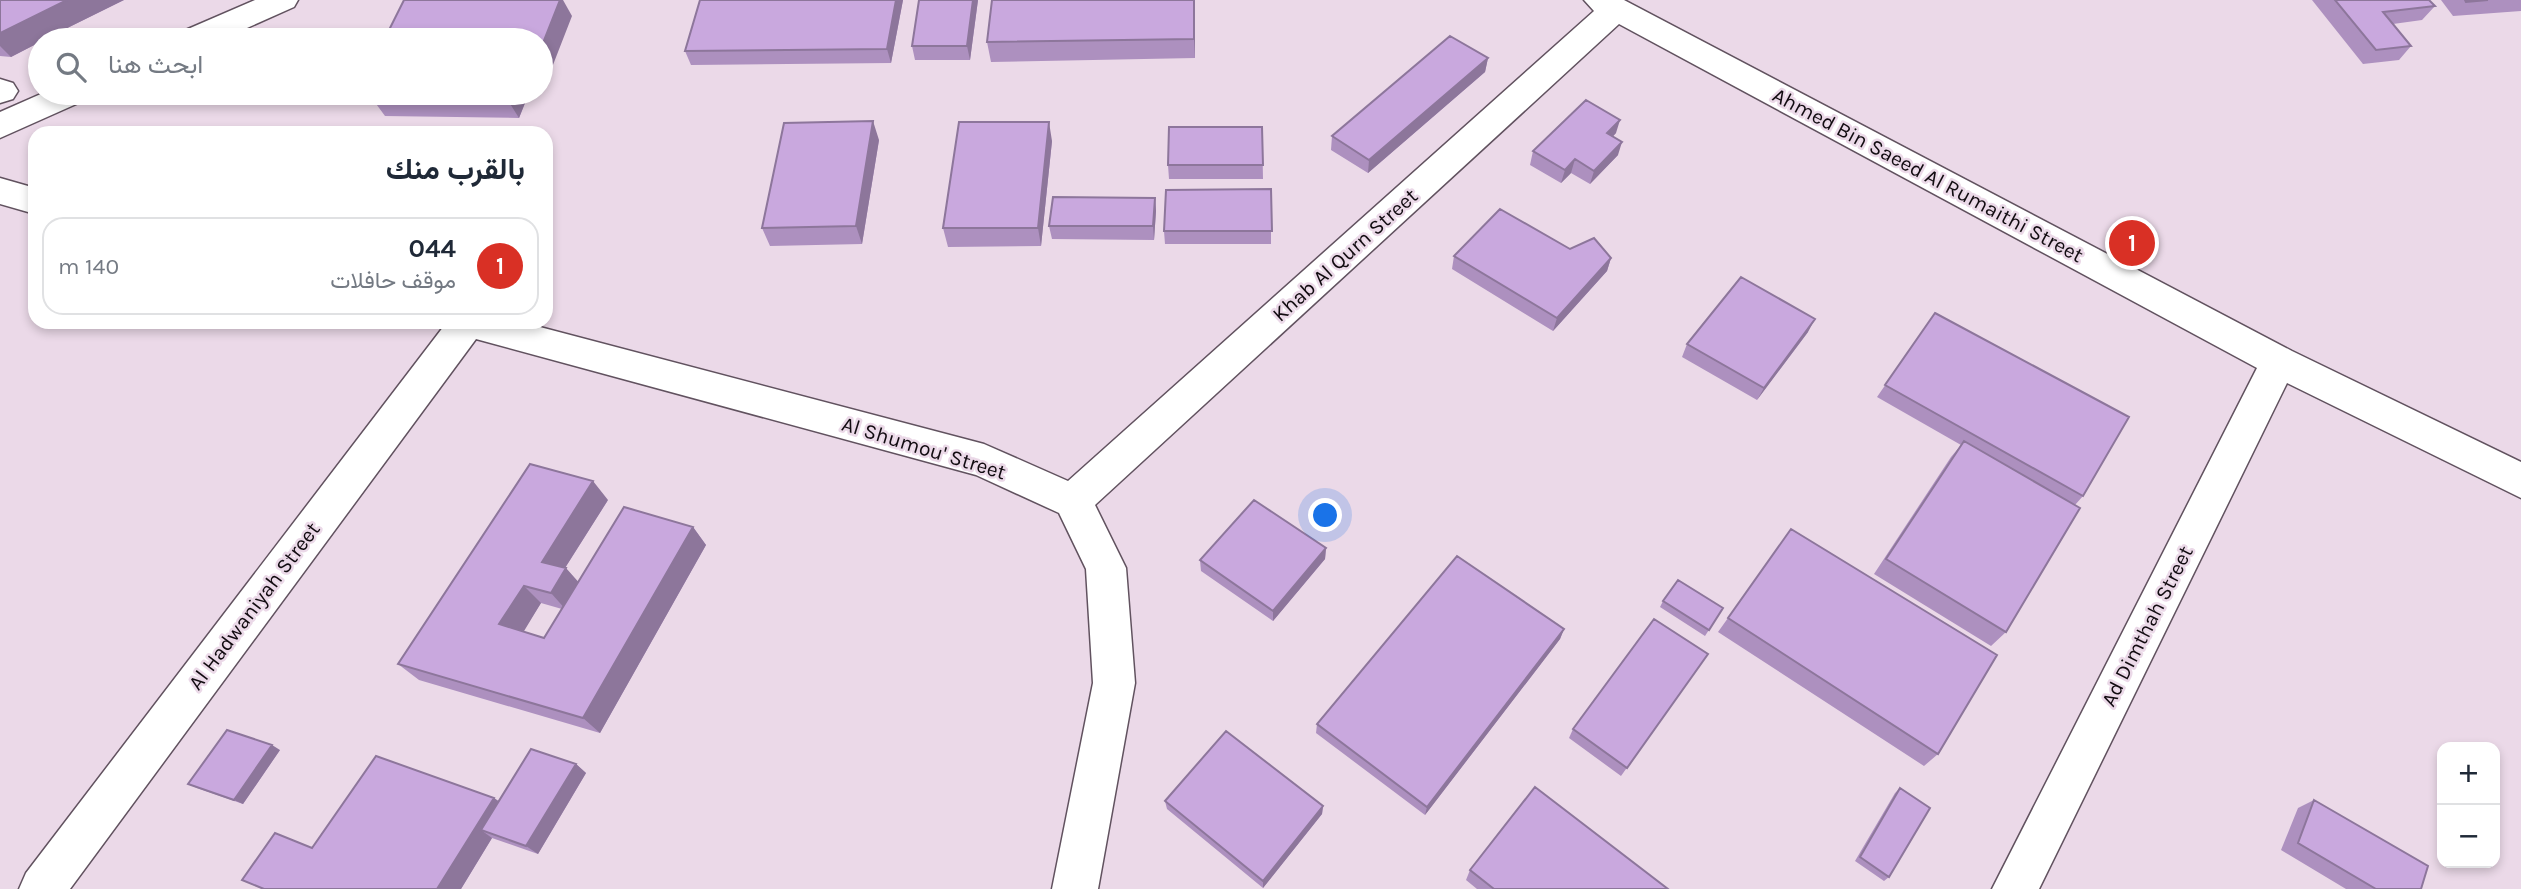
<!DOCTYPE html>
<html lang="ar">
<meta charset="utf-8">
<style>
:root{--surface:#fff;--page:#f6f6f7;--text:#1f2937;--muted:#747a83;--line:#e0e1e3;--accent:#d93025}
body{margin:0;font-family:Karla,Vazirmatn,sans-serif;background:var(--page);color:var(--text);direction:rtl}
.controls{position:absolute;right:21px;bottom:21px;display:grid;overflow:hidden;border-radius:14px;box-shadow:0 4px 10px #0003}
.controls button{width:63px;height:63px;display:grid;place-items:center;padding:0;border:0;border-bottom:2px solid var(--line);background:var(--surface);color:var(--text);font:35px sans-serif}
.you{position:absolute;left:1326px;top:516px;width:24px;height:24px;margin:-18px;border:5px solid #fff;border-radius:50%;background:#1a73e8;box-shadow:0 0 0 10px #1a73e833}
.badge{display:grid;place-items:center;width:46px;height:46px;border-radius:50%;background:var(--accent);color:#fff;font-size:23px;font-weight:700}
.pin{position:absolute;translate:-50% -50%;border:4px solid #fff;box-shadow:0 2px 7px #0006}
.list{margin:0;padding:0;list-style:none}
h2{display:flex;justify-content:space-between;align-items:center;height:91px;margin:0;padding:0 28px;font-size:30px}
h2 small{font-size:23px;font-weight:400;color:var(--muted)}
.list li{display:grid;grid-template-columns:46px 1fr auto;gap:21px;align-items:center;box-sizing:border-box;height:98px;margin:0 14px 14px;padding:0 14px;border:2px solid var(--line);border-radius:21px}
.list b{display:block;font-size:26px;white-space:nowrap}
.list p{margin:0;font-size:23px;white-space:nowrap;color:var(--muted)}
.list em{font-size:23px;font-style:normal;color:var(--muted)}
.icon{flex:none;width:38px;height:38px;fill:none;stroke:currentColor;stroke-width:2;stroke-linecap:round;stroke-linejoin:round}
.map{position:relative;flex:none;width:2521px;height:889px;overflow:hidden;direction:ltr}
.search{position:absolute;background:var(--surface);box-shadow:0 4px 10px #0003;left:28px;top:28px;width:525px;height:77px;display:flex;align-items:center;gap:18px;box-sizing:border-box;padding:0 24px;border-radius:38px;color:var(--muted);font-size:26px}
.panel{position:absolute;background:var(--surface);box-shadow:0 4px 10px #0003;left:28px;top:126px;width:525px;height:203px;border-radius:21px;direction:rtl}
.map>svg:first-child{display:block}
</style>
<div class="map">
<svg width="2521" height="889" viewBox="0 0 2521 889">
<rect width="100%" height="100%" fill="#ebd9e8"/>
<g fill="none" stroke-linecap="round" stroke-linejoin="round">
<defs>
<path id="minor" d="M255,0H298L294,7L220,40H176L181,32Z
M1584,0H1624L2292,351L2521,462V498L2287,383L2039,889H1992L2257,368L1619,24L1095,505L1126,568L1135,683L1098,889H1052L1093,683L1086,569L1059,513L976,475L476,339L70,889H19L26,873L447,322H521L984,444L1068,481L1594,11Z
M0,79L13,83L18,91L13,99L0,103Z
M43,93H88L83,101L0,138V112Z
M0,178L35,188V214L0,204Z"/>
</defs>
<use href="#minor" stroke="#61525f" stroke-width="3"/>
<use href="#minor" fill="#fff" fill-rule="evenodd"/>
</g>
<path fill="#ad90bf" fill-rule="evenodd" d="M0,0H124L43,40H40V42L11,57L0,56Z
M700,0H903L891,63L691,65L685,51Z
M978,0L970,60H915L912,46Z
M992,0H1195V58L991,62L987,42Z
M2312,0H2429L2435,6L2422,20L2393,24L2411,46L2399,60L2363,64Z
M2441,0H2521V11L2453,16Z
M1488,58L1485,72L1368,173L1331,150L1332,136Z
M529,93L519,118L385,116L371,97Z
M1262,127L1263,179H1169L1168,165Z
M1616,133L1613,136L1618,155L1590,184L1571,173L1561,183L1530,165L1533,151Z
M879,140L862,244L770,246L762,228Z
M1052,141L1041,246L948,247L943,228Z
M1271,189V244H1165L1164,231Z
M1155,198L1156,211L1154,240L1052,239L1049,226Z
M1570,249L1611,258L1607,271L1553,331L1452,269L1454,256Z
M1935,313L2083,496L2075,505L2006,632L1991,646L1874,574L1951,457L1961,445L1877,397Z
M1808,332L1757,400L1682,357L1687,344Z
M608,500L565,568L578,582L693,527L706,545L600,733L419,680L398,664ZM541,603L562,609L544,638L523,631Z
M1326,548L1325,559L1273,621L1201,571L1200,560Z
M1663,601L1723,608L1705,636L1660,607Z
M1728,618L1938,754L1924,766L1718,632Z
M1564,629L1560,639L1425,815L1316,733L1317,724Z
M1708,654L1621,776L1569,738L1573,729Z
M280,750L243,804L197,788L188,784Z
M576,764L586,773L538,854L492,838L461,889H262L242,880L494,798L498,801Z
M1900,788L1889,877L1884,881L1855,861L1895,793Z
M2314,800L2421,889H2346L2281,850L2298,808Z
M1165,801L1323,806L1322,814L1263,888L1167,809Z
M1470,870L1668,889H1477L1466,880Z"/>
<path fill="#8d769b" d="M67,0H124L43,40H40V42L11,57L0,46V33Z
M560,0H563L572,16L544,88L541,83V48Z
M896,0H903L891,63L887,49Z
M973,0H978L970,60L967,46Z
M1194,0H1195V58L1194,39Z
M1488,58L1485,72L1368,173L1369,160Z
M510,93H529L519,118L507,99Z
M1620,120L1616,133L1603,147L1607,133Z
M873,121L879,140L862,244L856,226Z
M1049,122L1052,141L1041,246L1038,228Z
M1622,142L1618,155L1590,184L1594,171Z
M1575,159L1571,173L1561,183L1565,170Z
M1155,198L1156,211L1154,240L1153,226Z
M1611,258L1607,271L1553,331L1557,318Z
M1815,319L1808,332L1757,400L1764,388Z
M593,481L608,500L558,579L542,562Z
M693,527L706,545L600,733L583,718Z
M1326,548L1325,559L1273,621V611Z
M566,568L582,586L567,611L551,593Z
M524,586L541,603L518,641L499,624Z
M1564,629L1560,639L1425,815L1427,807Z
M272,745L280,750L243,804L234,800Z
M576,764L586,773L538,854L526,846Z
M494,798L510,809L481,830L492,838L461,889H437Z
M1323,806L1322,814L1263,888V881Z"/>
<path fill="#c9a8de" stroke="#8d769b" stroke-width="2" d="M0,0H67L0,33Z
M404,0H560L541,48V40H384Z
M700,0H896L887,49L685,51Z
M919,0H973L967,46H912Z
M992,0H1194V39L987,42Z
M2335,0H2429L2435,6L2383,12L2411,46L2376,50Z
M2465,0H2488L2466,2Z
M1450,36L1488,58L1369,160L1332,136Z
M373,93H510L507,99L371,97Z
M1586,100L1620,120L1607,133L1622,142L1594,171L1575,159L1565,170L1533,151Z
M873,121L856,226L762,228L784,123Z
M959,122H1049L1038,228H943Z
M1169,127H1262L1263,165H1168Z
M1271,189L1272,231H1164L1166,190Z
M1053,197L1155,198L1153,226H1049Z
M1500,209L1570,249L1594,238L1611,258L1557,318L1454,256Z
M1741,277L1815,319L1764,388L1687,344Z
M1935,313L2129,417L2083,496L1885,385Z
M1964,441L2080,508L2006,632L1886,559Z
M530,464L593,481L542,562L566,568L551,593L524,586L499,624L544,638L624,507L693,527L583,718L398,664Z
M1254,500L1326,548L1273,611L1200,560Z
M1791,529L1997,655L1938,754L1728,618Z
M1457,556L1564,629L1427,807L1317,724Z
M1678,580L1723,608L1709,630L1663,601Z
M1654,619L1708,654L1627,768L1573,729Z
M227,730L272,745L234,800L188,784Z
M1226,731L1323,806L1263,881L1165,801Z
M531,749L576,764L526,846L481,830Z
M376,756L494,798L437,889H264L242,880L275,833L312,848Z
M1535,787L1668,889H1494L1470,870Z
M1900,788L1930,808L1889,877L1860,857Z
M2314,800L2428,866L2421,889H2376L2298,843Z"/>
<g text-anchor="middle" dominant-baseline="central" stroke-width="5" stroke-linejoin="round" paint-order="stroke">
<g font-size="21" fill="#110b10" stroke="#ebd9e8">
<text transform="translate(1928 175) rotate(28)">Ahmed Bin Saeed Al Rumaithi Street</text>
<text transform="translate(1345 255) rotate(-42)">Khab Al Qurn Street</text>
<text transform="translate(924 448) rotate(17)">Al Shumou' Street</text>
<text transform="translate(254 606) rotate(-53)">Al Hadwaniyah Street</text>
<text transform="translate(2147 626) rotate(-63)">Ad Dimthah Street</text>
</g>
</g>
</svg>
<div class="controls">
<button>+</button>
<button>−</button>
</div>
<div class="you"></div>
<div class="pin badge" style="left:2132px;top:243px">1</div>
<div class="search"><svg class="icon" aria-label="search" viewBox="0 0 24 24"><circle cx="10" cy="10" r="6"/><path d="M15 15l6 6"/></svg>ابحث هنا</div>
<section class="panel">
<h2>بالقرب منك<small></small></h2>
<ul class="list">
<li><span class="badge">1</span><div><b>044</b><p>موقف حافلات</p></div><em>140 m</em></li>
</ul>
</section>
</div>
